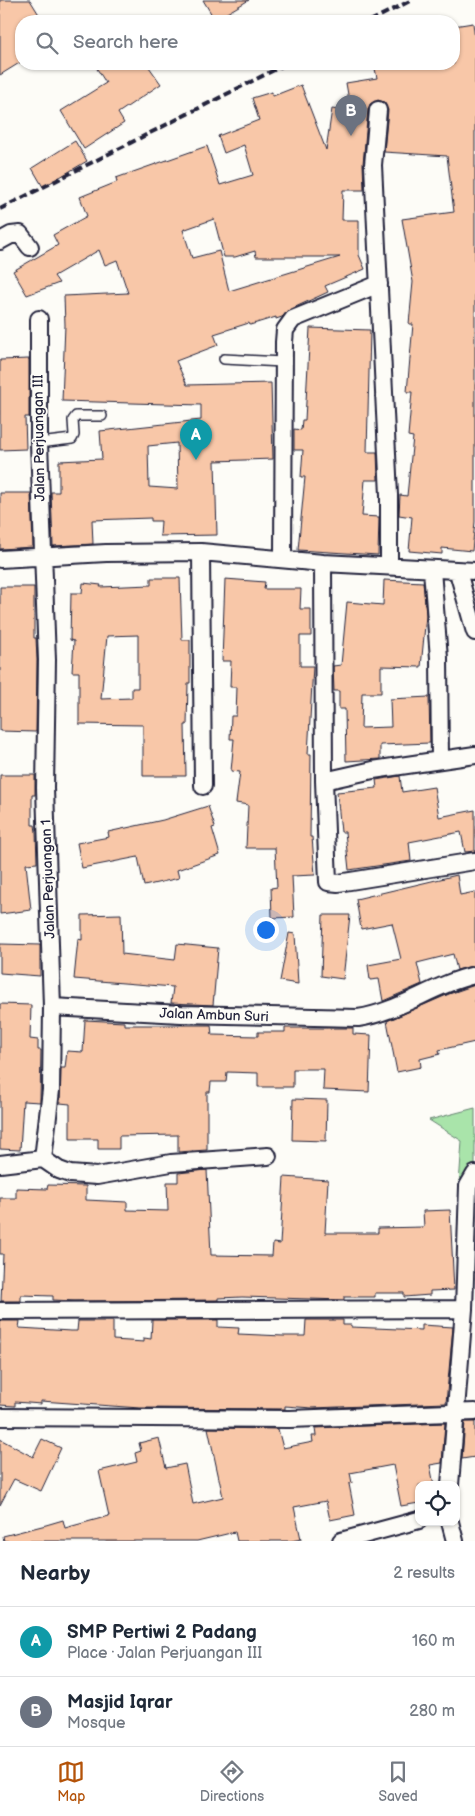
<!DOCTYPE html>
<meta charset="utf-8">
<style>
:root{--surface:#fff;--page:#f6f6f7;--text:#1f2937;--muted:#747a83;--line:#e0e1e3;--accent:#b45309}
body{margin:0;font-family:"Balsamiq Sans",sans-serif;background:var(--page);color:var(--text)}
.controls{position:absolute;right:15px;bottom:15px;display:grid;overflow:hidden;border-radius:10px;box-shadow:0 1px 4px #0004}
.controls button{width:45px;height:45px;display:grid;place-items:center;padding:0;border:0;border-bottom:1px solid var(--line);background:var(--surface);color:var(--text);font:25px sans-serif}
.you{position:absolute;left:265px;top:929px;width:18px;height:18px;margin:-12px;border:4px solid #fff;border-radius:50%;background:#1a73e8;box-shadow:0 0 0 8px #1a73e833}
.badge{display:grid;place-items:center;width:32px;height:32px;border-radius:50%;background:var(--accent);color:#fff;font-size:16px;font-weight:700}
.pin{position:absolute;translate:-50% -41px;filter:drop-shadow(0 1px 2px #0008)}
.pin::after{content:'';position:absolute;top:26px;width:18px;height:15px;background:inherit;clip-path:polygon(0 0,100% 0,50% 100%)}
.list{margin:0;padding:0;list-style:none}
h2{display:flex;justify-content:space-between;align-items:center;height:65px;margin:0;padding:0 20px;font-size:21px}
h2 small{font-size:16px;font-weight:400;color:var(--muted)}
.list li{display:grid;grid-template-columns:32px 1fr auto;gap:15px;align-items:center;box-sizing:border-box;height:70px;padding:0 20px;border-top:1px solid var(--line)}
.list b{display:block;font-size:19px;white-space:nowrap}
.list p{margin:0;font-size:16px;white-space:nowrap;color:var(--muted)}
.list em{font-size:16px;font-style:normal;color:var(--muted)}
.icon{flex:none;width:28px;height:28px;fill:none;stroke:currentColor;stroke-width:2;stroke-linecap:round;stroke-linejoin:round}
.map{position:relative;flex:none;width:475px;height:1541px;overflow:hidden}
.search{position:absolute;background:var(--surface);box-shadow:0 1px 4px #0004;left:15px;right:15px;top:15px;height:55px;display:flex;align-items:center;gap:12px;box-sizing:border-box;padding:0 18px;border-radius:20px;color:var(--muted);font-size:19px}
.sheet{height:205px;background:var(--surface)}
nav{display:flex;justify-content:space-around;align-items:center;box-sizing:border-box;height:70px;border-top:1px solid var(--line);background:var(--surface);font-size:14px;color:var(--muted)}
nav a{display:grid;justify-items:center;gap:2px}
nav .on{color:var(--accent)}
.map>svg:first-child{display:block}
</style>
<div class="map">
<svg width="475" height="1541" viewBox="0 0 475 1541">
<rect width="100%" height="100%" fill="#fdfcf7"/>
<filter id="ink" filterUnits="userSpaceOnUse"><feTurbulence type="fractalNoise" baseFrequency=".02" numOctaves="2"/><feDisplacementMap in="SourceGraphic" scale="10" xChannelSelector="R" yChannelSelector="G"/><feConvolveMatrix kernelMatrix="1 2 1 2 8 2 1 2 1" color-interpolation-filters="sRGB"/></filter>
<g filter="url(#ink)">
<path fill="#a9e4aa" stroke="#668372" d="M475,1108V1181L459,1185L462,1141L429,1120Z"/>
<path fill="#f8c7a8" stroke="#22223b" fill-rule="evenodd" d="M0,0H30L43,21H21V62L0,75Z
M203,0H249L215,20Z
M473,23L475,40V522L472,551L442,548V554L409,551L412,517L399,515L400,495L407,496L413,437L408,436L412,392H407L413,324H409L413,282L402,219L454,212L447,156L384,152L388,110L384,102L378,100L370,104L368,109L363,164L364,190H343L342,220H359V255L365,269L325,286L328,292L289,310L282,317L276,319V317L250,325L249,323L214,334L218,345L176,361L187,385L271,383L273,459L215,461L217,535L160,536L161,521H151V518L92,520L93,544L53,546L51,492H59V461L102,459L100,431L201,420V405L62,401L65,325L64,296L128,293L117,260L105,265L99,250L54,276L59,283L27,295L13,271L58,245L53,235L87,216L80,197L117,182L116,178L207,146L220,185L253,175L244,145L224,153L218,136L259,120L252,98L272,92L273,96L301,85L326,150L332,109L351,112L346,83L377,78L374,64H403L404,66L454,64V26ZM214,219L224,257H235L255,251L256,257H340L229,291L219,251L192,258L183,230ZM177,443L178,489L149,487L148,446Z
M94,64H147L161,84L118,113L124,123L84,149L61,111L106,83Z
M75,141L87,161L43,187L32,168Z
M310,328L370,330L367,452H377L378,480H365L362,516L379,517L378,555L298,550L305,477H301L303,450H294V429L301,430L302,420H305Z
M29,359V417H25L26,449L0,450V360Z
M0,493H31L33,547L0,549Z
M151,578H180L182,640H190V683H188L187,725H185L186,776H143V725L79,724V672H72L74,641L70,640L71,593H82L83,583L101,585L100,587L151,585ZM138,635V688H132V698L101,699L107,636Z
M225,579L265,582L264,589H301L300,609H311V636H300V666H313L308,754H311L310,837H312L315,875L292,876L294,917L272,918L271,888L277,887L275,848H246L248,805L236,803L240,772L231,771L234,739H230L231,716H236L237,687H230L231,661H222Z
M384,580L423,582L426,615L421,667L381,666V693H362L361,728L391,727L390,699L429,697L430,743L380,745V759L346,761L345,709H339V691H334L333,666L341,665L347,602L383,605Z
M0,587H34V638H36L37,660L36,732L0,731Z
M0,775H35V795H32V825H35L36,832L37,863L26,864L31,910L0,914Z
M400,776L402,792L434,787L439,817L475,810V851L465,852L461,832L409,842L411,861L349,870L345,832H341L337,792L377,788L376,780Z
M208,806L215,827L212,828L220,855L177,870L179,878L144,886L138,857L82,868L77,843L109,837L108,832L163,820Z
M457,875L460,895L475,892V965L457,970L453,954L417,963L422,984L383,1001L379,979L370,980L368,965L401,959L392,923L361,929L356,899Z
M121,914L122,954L175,960L177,944L218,948L213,1005L171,1003L173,987L74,979L78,939L82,940V915Z
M323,915H350L343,979L321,976Z
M289,933L295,934L298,984L280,981Z
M0,944L40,945V976L0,973Z
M475,985V1042L439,1050L440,1054L420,1059L421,1067L397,1072L387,1021L449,994Z
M0,1004L31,1005L30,1039L38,1040V1050H41L40,1102L23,1101L20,1150L0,1149Z
M85,1020L124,1022V1025H211L212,1035L258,1036V1032H285V1028H353V1034L371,1035L369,1092L323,1090L324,1069H293V1087H258V1073L227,1072L226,1082H211L210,1092H207V1150L178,1152V1135L119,1136V1149H98V1139H70V1104L60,1103L61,1068H65L67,1051L83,1052Z
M293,1099L327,1100L326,1141L292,1140Z
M207,1170L211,1255L272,1256L273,1243L280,1244L284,1177L328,1180L325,1233H378V1228L424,1227L423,1211L450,1210L454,1290L430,1291V1295L404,1297V1293H375V1297H344V1300L242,1297L218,1298V1300L74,1301L53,1300V1296L21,1295V1301H1L3,1254H0V1198H16V1188L47,1189L48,1185L86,1186V1200L127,1202V1210L168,1211L167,1182H178V1173Z
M152,1320H218V1327L239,1328L238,1334L283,1336H305L306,1320H343V1325H351V1327L422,1330V1325L453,1327L446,1403L312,1408L285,1406V1409L140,1408L41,1401V1404L15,1402V1406L0,1405V1321H20L19,1328L71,1331H77L78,1321H113V1340L144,1342V1338L151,1339Z
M465,1422H475V1457L462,1459Z
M445,1423L442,1463L430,1465L434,1485H419V1503L401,1506L393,1465L350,1473L352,1483L349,1484L355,1515L330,1520L326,1501L294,1507L301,1539L291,1541H237L235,1532L197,1541H4L3,1536L46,1525L63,1520L65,1528L109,1516L99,1471L137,1462L135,1453L141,1451L139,1443L159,1438L166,1468L185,1464L193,1504L223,1497L208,1428L278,1429L283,1448L313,1442L312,1436H316L315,1428Z
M0,1439L33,1457L42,1439L61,1448L41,1491L14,1479L0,1505Z"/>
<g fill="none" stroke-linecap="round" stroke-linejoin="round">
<defs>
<path id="service" d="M224,359L283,362
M39,443L72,439L74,435L73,420L76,416H102"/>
<path id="minor" d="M378,110L373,165L389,495V566
M0,241L11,235L20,234L30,247
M201,552L203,786
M283,558L284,342L285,330L293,319L379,284
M0,559L106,553L201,552L323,563L475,571
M323,563L324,781L328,882L338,883L475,861
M432,570L439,658L440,760
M458,572L475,632
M324,781L373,770L475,755
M52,1007L181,1014L358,1018C399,1012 434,984 475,975
M43,1159L59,1170L70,1174L97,1176L171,1163L268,1156
M0,1164L43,1159L51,1090L52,1007L45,788L47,660L39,443V319
M0,1311L464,1309
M0,1417L290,1419L475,1412
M450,1485L464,1309L468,1186L475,1174
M450,1522L455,1541
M341,1541L419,1520"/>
</defs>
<use href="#service" stroke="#22223b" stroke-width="12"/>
<use href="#minor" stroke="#22223b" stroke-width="20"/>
<use href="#service" stroke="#fdfcf7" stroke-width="9"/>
<use href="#minor" stroke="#fdfcf7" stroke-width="16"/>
<path stroke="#22223b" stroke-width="4" stroke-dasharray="8 4" stroke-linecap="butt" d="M370,21L412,0
M0,209L286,64"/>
</g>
</g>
<g text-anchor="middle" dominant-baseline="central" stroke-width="4" stroke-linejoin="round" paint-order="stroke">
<g font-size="14" fill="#22223b" stroke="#fdfcf7">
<text transform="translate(39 438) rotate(-91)">Jalan Perjuangan III</text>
<text transform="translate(48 879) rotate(-92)">Jalan Perjuangan 1</text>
<text transform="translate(214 1015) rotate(2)">Jalan Ambun Suri</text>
</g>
</g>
</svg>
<div class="controls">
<button><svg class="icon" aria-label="locate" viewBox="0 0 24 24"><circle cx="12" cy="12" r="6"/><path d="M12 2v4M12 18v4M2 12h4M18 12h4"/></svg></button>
</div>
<div class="you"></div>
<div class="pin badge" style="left:196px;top:460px;background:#0f9aa8">A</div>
<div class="pin badge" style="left:351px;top:136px;background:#6b7280">B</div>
<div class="search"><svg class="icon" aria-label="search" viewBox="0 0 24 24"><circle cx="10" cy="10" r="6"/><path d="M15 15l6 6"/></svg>Search here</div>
</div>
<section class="sheet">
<h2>Nearby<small>2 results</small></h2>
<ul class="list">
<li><span class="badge" style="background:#0f9aa8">A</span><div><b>SMP Pertiwi 2 Padang</b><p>Place · Jalan Perjuangan III</p></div><em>160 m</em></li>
<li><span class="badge" style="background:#6b7280">B</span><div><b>Masjid Iqrar</b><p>Mosque</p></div><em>280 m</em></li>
</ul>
</section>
<nav>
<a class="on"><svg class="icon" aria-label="map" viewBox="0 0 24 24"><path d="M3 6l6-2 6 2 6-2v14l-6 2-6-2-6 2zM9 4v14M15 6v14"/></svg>Map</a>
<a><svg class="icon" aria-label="directions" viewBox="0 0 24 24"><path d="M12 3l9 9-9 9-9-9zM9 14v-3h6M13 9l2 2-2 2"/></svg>Directions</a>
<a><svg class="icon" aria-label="saved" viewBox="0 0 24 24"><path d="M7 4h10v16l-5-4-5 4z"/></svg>Saved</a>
</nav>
